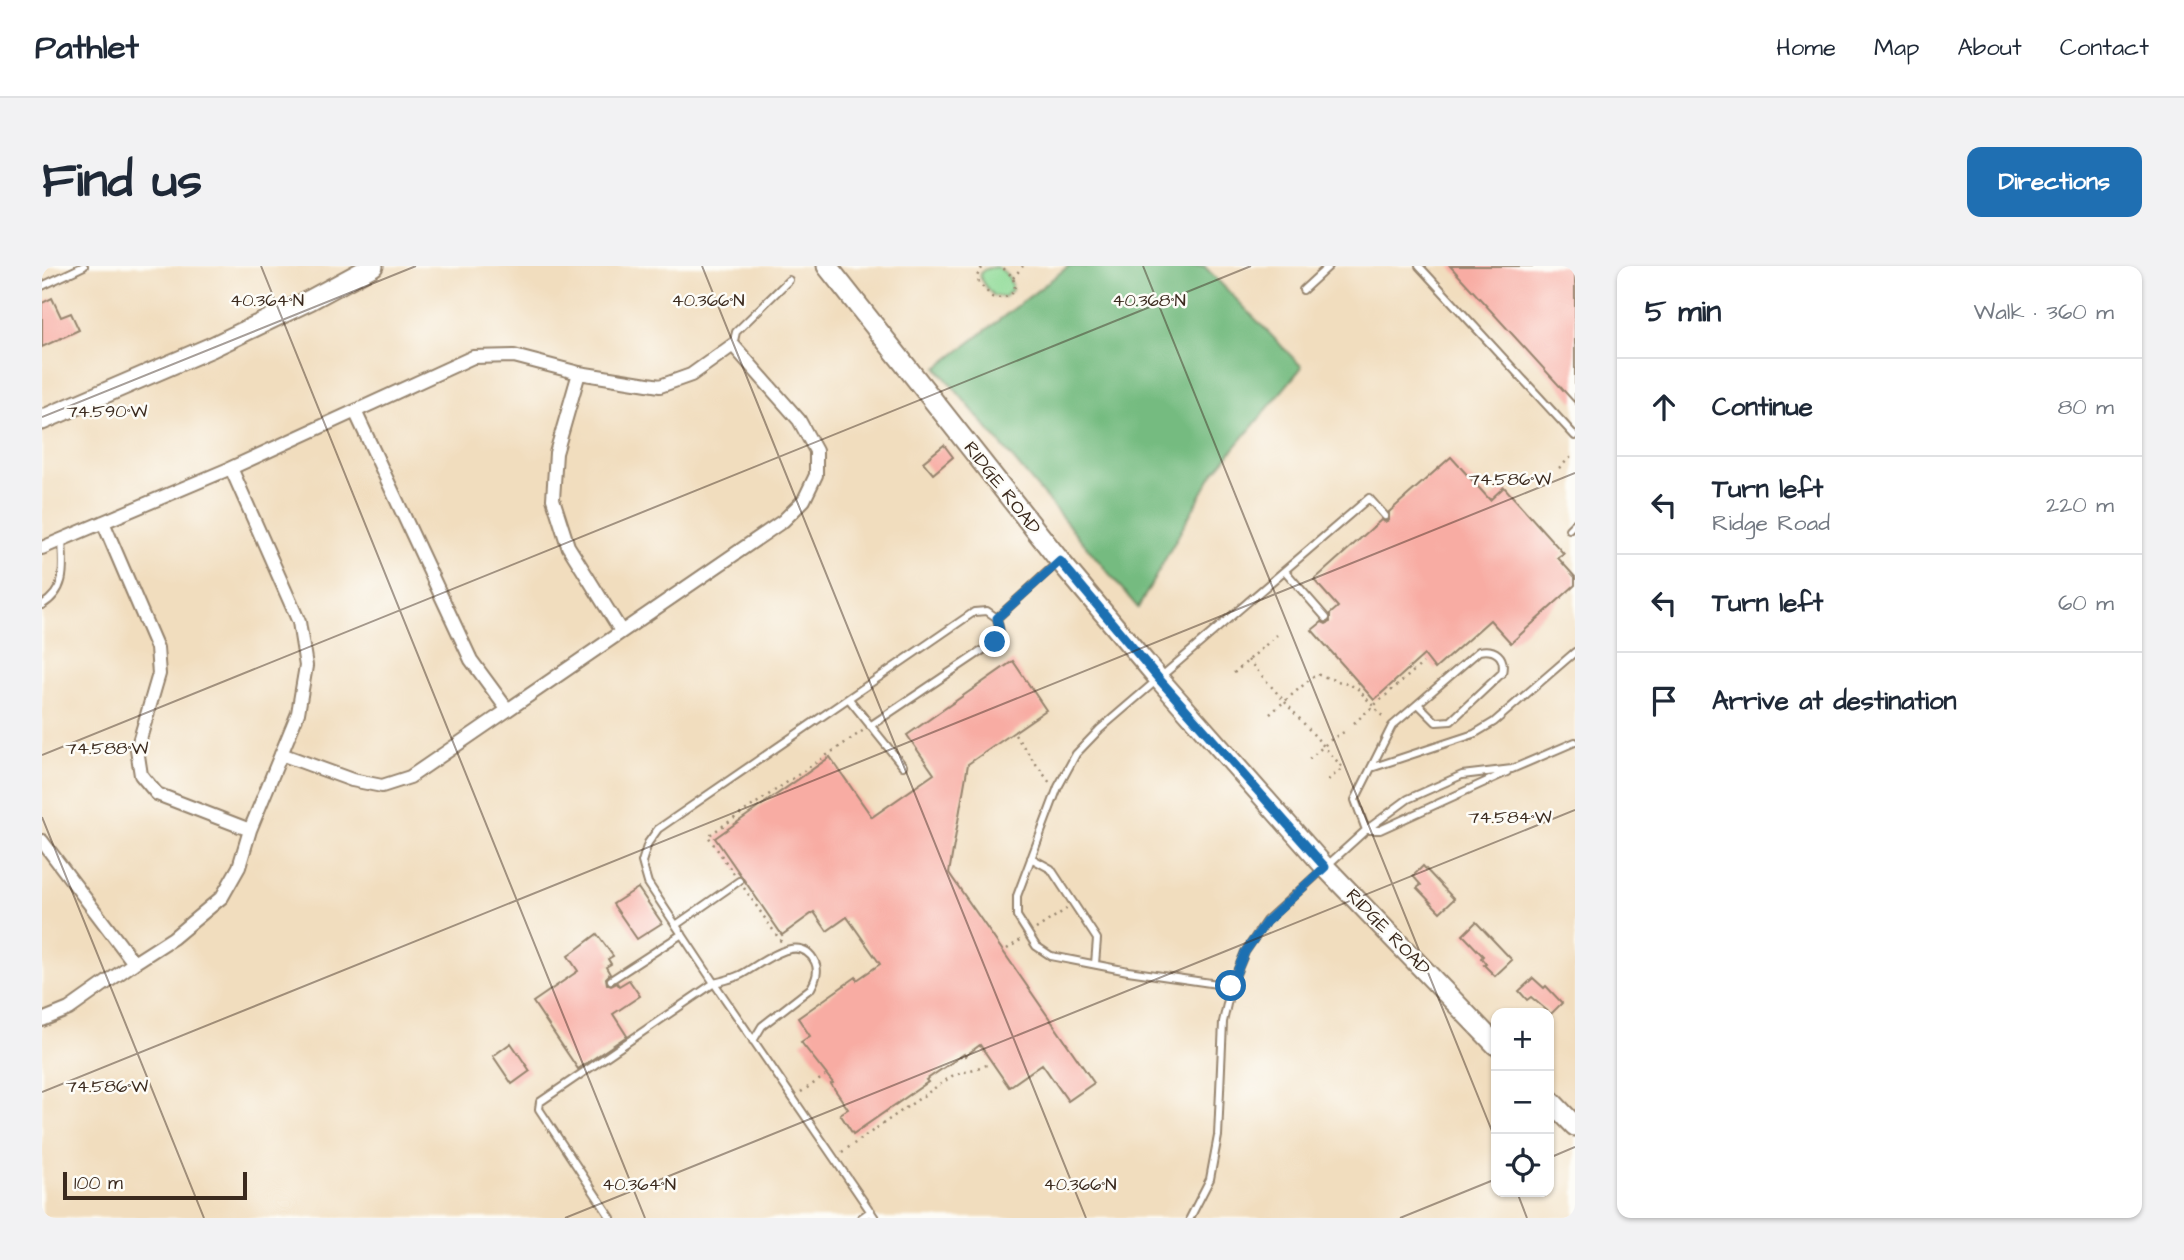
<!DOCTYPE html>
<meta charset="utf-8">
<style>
:root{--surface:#fff;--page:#f2f2f3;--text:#1f2937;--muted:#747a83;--line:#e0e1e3;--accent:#1f6fb2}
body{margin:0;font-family:"Architects Daughter",sans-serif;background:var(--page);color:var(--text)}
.controls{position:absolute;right:21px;bottom:21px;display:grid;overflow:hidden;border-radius:14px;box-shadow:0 2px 5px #0004}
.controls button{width:63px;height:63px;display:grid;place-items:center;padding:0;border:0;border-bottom:2px solid var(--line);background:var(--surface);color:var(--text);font:35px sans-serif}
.scale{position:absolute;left:21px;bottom:18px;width:184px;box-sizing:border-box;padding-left:7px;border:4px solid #3b2a1e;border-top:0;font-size:19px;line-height:24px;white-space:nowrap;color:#3b2a1e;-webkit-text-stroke:5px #fdfcf7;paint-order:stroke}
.stop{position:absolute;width:21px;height:21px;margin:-16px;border:5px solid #1f6fb2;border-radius:50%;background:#fff}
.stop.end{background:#1f6fb2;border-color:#fff;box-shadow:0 2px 7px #0008}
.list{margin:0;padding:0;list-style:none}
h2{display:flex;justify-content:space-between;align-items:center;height:91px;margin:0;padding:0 28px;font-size:30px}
h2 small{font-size:23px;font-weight:400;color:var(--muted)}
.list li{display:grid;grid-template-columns:46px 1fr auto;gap:21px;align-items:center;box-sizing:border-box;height:98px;padding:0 28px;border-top:2px solid var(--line)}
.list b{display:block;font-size:26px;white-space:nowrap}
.list p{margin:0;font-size:23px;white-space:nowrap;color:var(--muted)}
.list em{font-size:23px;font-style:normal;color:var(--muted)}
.icon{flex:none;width:38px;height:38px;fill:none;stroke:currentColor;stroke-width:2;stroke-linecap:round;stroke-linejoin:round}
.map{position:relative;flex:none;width:1533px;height:952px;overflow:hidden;border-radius:14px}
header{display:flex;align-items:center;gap:42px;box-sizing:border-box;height:98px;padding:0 35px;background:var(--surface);border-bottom:2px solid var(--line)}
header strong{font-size:33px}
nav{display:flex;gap:38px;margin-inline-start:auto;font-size:24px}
.intro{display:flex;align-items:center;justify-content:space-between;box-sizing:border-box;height:168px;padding:0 42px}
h1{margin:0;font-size:49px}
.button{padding:18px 32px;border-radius:14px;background:var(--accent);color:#fff;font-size:24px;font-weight:700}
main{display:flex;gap:42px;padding:0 42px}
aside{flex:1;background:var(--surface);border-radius:14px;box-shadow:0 2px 5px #0004}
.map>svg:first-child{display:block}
</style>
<header>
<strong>Pathlet</strong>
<nav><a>Home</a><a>Map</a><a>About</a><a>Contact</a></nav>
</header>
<div class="intro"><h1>Find us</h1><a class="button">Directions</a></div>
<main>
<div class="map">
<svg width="1533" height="952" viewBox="0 0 1533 952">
<rect width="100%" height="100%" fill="#fdfcf7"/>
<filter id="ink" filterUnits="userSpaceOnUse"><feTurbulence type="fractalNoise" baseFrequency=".0143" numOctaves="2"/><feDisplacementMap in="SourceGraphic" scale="14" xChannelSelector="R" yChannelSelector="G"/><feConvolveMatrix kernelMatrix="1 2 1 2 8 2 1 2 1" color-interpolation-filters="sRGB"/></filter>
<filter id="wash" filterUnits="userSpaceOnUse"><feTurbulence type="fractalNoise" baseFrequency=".00686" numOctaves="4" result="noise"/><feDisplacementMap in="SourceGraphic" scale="28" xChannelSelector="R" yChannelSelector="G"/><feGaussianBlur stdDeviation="1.57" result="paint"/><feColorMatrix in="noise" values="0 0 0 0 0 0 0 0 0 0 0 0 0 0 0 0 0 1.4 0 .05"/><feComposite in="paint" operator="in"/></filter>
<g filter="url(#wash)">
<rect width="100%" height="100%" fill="#f1ddbe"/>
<path fill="#90db98" stroke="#66825b" stroke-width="2" d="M955,1C964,6 970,13 970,24L962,31L952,30C940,18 927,3 955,1Z"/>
<path fill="#74bb80" stroke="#58724f" stroke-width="2" d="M1027,0H1162L1260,101L1170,209L1096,342L895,102Z"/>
<g id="blocks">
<path fill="#f8aca3" d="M1408,0H1526L1533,7V137Z
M10,32L19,51L29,47L37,64L0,81V37Z
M902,179L911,191L891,208L881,196Z
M1409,191L1448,234L1462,221L1522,288L1516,292L1533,311V319L1469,377L1448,354L1393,403L1382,389L1332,434L1270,364L1280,356L1284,358L1288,356V348L1296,341L1272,314L1339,254L1343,256L1347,254V246Z
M971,395L1004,444L926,498L907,607L1052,817L1026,835L1000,798L967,821L938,779L923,790L922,788L884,814L886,816L811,868L798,848L806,843L789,818L791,817L759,776L768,770L756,752L814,711L815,714L838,698L805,651L785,665L772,646L740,669L673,572L788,491L830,551L892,508L865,469Z
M1381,600L1412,633L1398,646L1375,622L1379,619L1371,610Z
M596,622L620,657L595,673L571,638Z
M1434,656L1470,694L1453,710L1442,699L1444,698L1439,692L1441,690L1421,669Z
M555,668L571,690L566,693L569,698L564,701L568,708L564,712L565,718L569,720L575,717L577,720L587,714L598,730L571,748L585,770L536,803L491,736L536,705L526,690Z
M1491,712L1502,722L1504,720L1520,737L1509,748L1489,731L1485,734L1477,725Z
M469,777L488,805L470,818L451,790Z"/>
</g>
</g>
<g filter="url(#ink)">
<use href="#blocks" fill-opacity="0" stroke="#96846e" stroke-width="2"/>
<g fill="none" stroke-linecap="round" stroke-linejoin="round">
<defs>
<path id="lane" d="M1377,0L1533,170
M0,20L42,0
M1261,24L1287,0
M691,79L694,66L747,14
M1527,263L1533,257
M1243,305L1284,352
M0,339C26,323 21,300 20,274
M807,433L861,500
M828,460L953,376L958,366L955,352
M1329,502L1350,460L1437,385C1453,382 1464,390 1460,407L1409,455L1394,456L1376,438
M1465,506L1338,564H1324L1313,534L1329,502L1432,468L1452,456L1533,386
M989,592L1009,603L1055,673L1053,698
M634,659L697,615
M569,714L640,668
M1189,720L1086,705L1009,690L994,680L975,650V630L1016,521L1034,488L1058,463L1327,232L1343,250
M569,952L497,843L498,836L672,717C680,715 690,713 698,709C717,700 757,663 773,696C777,705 774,713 769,722L720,760L711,775
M819,952L829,945
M833,952L672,717L606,617L600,596L606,577L616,563L932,346L945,345L955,352L1015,297
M1148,952L1168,913L1176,870L1181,756L1189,720L1203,686L1224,655L1324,564L1366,533L1420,509L1470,503L1533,476"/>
<path id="street" d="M537,107L514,187L511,233L526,280L579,365
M313,145L429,394L465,443
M189,202L431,91L472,90L537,107L618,120L649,109L691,79L757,154L774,185V209L762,234L741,255L368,511L340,520L310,514L239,488
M61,256L115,382L117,408L95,483L99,509L115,528L208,564
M0,282L189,202L257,356L264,400L256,447L208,564L197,601L180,631L131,672L92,697L0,575
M0,754L27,743L92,697"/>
<path id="secondary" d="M785,0L1018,295L1117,413L1283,601L1454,779
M0,154L170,81L268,34L331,0
M1507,833L1533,860"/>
</defs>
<use href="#lane" stroke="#96846e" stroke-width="10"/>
<use href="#street" stroke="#96846e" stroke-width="16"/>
<use href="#secondary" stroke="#96846e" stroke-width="23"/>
<path stroke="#96846e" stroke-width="2.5" stroke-dasharray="2 5" stroke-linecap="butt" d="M938,0L940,2L945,0
M940,2L935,10L937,17L950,31C962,34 978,29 971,13C969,8 962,3 958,0
M971,12L981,0
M1517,202L1531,189
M1206,394L1301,502L1286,514
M1192,407L1235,369
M1228,448L1274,408L1314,421L1343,453
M1312,457L1381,397
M973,469L1008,517
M1267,493L1291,472L1304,465
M692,608L666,570L822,464
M702,622L740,677
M994,663L1026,642
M965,683L980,673
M759,826L783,810
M800,886L910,810L948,798"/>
<use href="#lane" stroke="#fff" stroke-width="6"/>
<use href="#street" stroke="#fff" stroke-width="12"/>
<use href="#secondary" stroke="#fff" stroke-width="19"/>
</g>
</g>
<g fill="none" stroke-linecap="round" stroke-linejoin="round" filter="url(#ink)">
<path stroke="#1f6fb2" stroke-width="9" d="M953,376L958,366L955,352L1018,295L1117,413L1283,601L1224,656L1203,686L1189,720"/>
</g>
<path fill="none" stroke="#3b2a1e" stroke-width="2" stroke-opacity="0.45" d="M219,0L603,952M660,0L1044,952M1101,0L1454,875M0,151L374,0M0,489L1209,0M0,551L162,952M0,826L1533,207M1507,892L1533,881M1475,926L1485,952M523,952L1533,544M1358,952L1454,913"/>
<g text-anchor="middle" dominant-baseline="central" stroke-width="5" stroke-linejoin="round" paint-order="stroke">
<g font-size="19" fill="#3b2a1e" stroke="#fdfcf7">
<text transform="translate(960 222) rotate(52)">RIDGE ROAD</text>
<text transform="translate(1346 666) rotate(46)">RIDGE ROAD</text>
</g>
</g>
<g font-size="18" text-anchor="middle" fill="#3b2a1e" stroke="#fdfcf7" stroke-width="5" stroke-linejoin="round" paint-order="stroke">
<text x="225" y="40">40.364°N</text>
<text x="666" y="40">40.366°N</text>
<text x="1107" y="40">40.368°N</text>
<text x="65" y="151">74.590°W</text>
<text x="1468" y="219">74.586°W</text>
<text x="65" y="488">74.588°W</text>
<text x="1468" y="557">74.584°W</text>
<text x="65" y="826">74.586°W</text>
<text x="597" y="924">40.364°N</text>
<text x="1038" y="924">40.366°N</text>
</g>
</svg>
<div class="controls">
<button>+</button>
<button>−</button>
<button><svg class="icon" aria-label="locate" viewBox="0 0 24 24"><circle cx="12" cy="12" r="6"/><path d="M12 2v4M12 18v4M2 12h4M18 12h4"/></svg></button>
</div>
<div class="scale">100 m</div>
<div class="stop" style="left:1189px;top:720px"></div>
<div class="stop end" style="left:953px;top:376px"></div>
</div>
<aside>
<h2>5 min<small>Walk · 360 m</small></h2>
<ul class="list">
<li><svg class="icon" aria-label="ahead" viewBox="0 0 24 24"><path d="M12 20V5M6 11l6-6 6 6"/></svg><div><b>Continue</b></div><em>80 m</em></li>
<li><svg class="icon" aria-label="left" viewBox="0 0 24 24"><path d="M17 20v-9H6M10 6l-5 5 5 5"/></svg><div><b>Turn left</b><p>Ridge Road</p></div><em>220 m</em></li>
<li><svg class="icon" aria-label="left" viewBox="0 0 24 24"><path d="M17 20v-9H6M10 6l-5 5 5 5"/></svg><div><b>Turn left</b></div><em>60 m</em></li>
<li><svg class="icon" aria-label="arrive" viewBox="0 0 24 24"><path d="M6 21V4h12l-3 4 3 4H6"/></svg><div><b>Arrive at destination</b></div></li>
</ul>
</aside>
</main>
